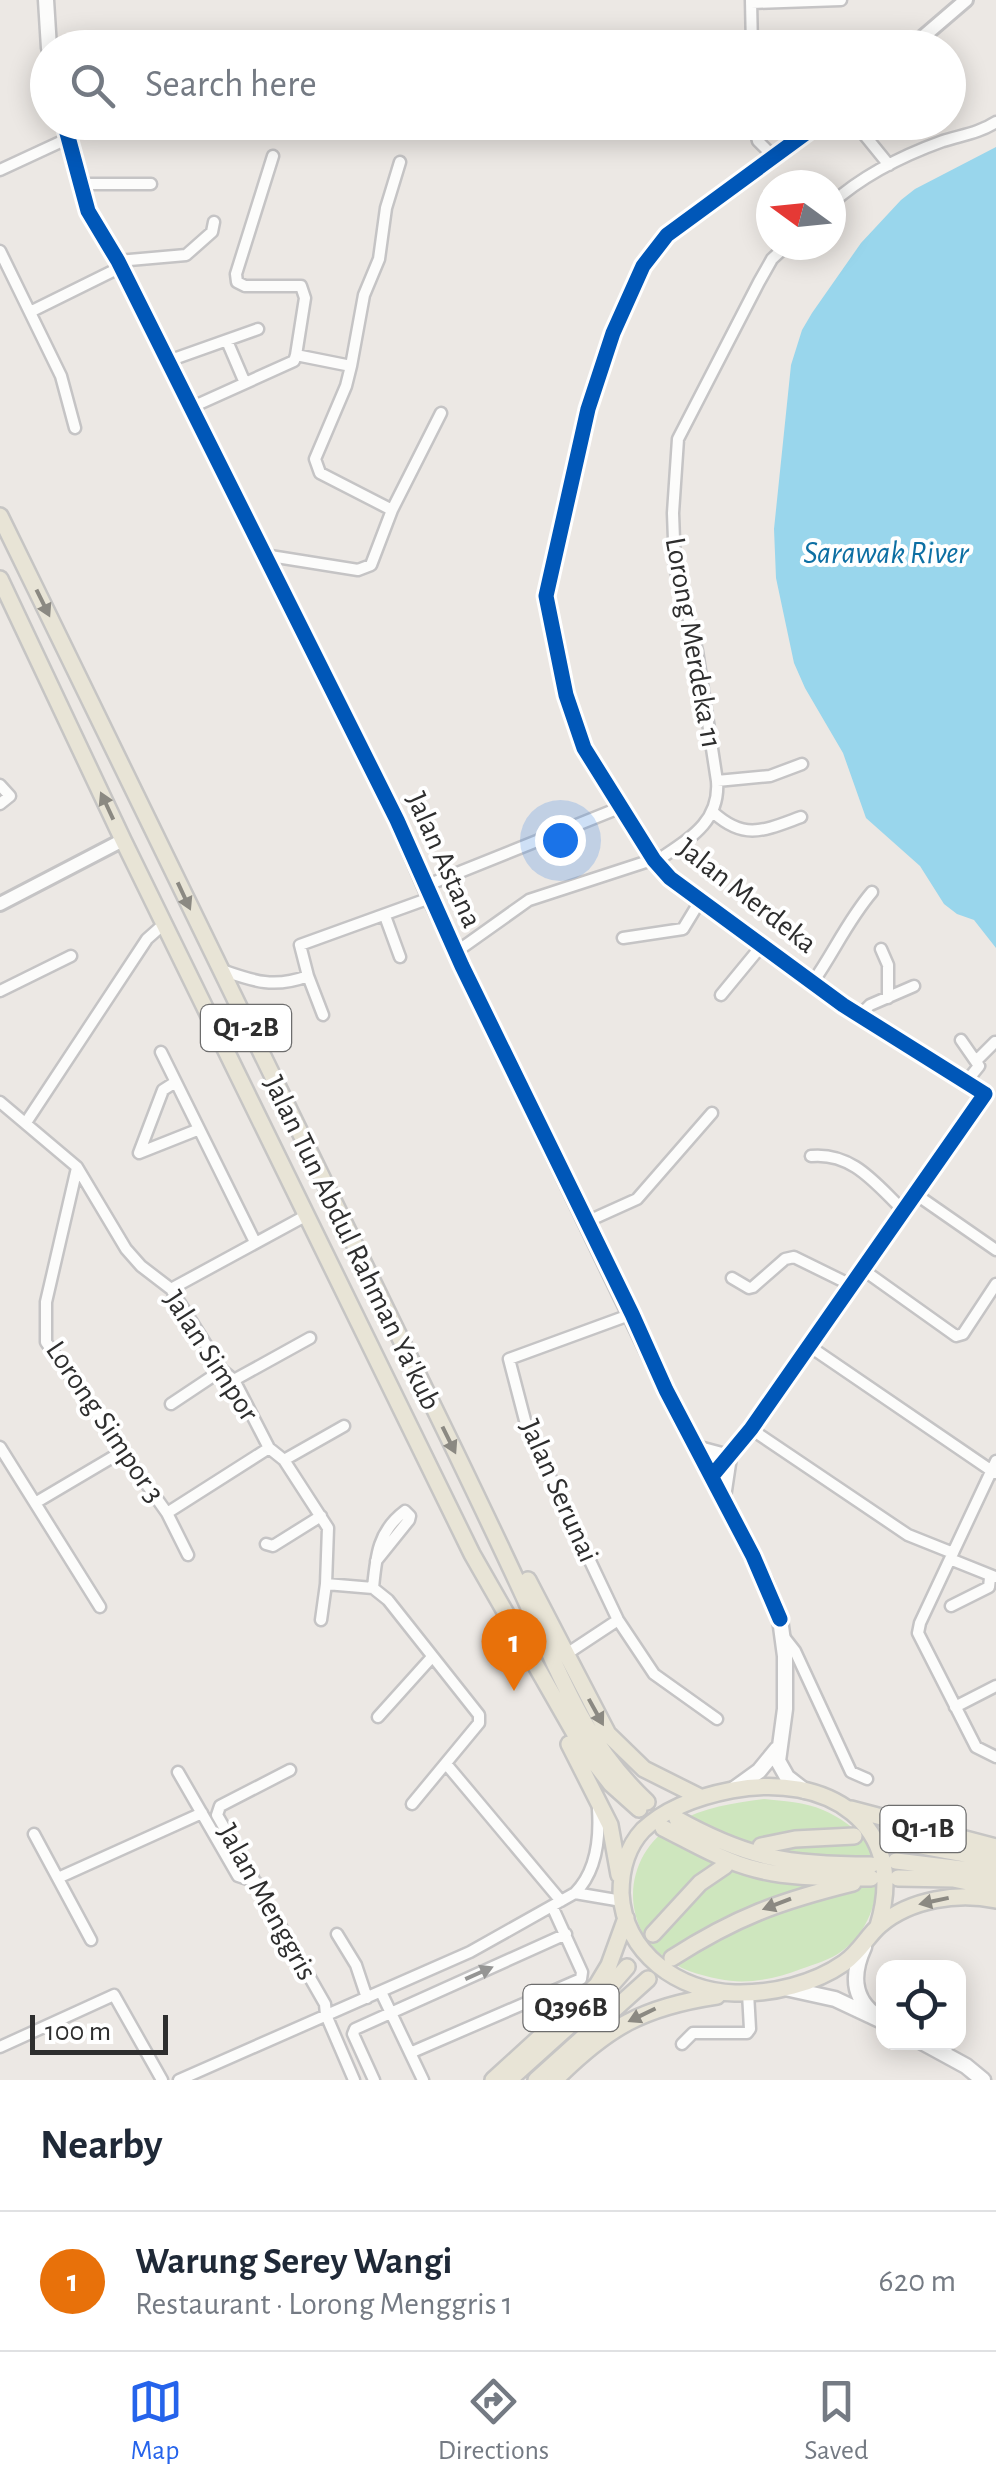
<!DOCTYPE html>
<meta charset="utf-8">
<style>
:root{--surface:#fff;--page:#f6f6f7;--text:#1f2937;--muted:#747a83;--line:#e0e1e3;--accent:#2563eb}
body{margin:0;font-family:"Alegreya Sans",sans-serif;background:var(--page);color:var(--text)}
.controls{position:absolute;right:30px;bottom:30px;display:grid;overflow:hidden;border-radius:20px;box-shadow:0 5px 25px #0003}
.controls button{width:90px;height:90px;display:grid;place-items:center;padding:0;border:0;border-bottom:2px solid var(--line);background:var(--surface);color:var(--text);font:50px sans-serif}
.compass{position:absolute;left:756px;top:170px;width:90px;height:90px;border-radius:50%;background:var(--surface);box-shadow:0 5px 25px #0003;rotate:285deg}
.scale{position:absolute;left:30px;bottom:25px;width:138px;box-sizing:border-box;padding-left:10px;border:5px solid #2e2e2e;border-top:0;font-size:28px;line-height:35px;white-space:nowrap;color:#2e2e2e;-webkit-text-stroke:8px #fff;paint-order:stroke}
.you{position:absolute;left:560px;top:840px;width:35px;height:35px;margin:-25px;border:8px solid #fff;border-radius:50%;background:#1a73e8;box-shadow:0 0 0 15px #1a73e833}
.badge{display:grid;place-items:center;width:65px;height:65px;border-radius:50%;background:var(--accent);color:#fff;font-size:32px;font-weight:700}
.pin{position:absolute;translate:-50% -82px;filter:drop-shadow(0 2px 5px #0008)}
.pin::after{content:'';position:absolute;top:52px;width:35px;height:30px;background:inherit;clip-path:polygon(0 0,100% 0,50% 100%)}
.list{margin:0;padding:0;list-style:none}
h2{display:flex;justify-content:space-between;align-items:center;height:130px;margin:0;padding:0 40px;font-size:42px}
h2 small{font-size:32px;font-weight:400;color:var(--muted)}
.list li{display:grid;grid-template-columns:65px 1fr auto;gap:30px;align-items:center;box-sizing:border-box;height:140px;padding:0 40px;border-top:2px solid var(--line)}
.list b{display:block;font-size:38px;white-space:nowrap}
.list p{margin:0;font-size:32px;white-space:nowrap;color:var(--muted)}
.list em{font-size:32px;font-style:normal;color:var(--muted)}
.icon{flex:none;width:55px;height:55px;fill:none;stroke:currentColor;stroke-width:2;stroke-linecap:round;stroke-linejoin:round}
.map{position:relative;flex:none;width:996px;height:2080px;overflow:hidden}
.search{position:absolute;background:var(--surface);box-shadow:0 5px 25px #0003;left:30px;right:30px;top:30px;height:110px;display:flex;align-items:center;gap:25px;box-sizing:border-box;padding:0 35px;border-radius:55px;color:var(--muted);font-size:38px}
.sheet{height:270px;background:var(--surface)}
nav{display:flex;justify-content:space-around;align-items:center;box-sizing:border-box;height:140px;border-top:2px solid var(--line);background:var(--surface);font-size:28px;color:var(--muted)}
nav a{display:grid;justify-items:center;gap:5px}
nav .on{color:var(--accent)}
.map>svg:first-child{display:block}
</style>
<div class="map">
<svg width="996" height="2080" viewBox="0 0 996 2080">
<rect width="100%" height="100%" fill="#ece8e4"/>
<path fill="#cee6be" d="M764,1799C783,1801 805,1802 823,1810C839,1817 856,1828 866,1842C889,1874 874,1929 842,1951C830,1960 815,1964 801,1969C775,1979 746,1985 719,1979C699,1975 678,1969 663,1956C617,1920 626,1851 676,1823C704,1807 733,1803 764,1799Z"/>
<path fill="#99d6ec" d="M996,147V948L974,920L957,914L944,904L920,866L866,818L843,753L805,688L794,663L776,578L774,529L791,365L802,330L812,313L861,243L901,200L915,189Z"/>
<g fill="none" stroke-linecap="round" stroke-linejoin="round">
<defs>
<path id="minor" d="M751,0L752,48
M751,3L841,0
M753,122L758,141L775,158
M854,122L889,165
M273,156L236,274L237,282L245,286H301L305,298L296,355
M0,170L69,138
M79,184H151
M831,204C862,176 904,155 943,141C962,135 979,133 996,122
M0,251L61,376L75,428
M118,261L186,255L212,232L214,222
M30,312L121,267
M227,341L245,383
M168,361L258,329
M351,366L364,295L379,259L386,208L400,162
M190,408L294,361L296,355L351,366L346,386L315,459L320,473L392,510
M264,555L358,570L371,565L392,510L441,413
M717,781L770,776L802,764
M0,785L10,796L0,804
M714,813C745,841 765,830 801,817
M425,886L619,808
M385,916L400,957
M623,938L683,929L700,901
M881,949L888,965V998
M456,952L529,900L664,856C694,836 720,819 717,781L697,651L675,567L673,513L678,439L759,282L772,259L787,245
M219,969C253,981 273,989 308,976L300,945L430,898
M308,976L323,1015
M813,982C834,952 848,920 872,892
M0,991L71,956
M721,995L763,944
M859,1016L870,1005L914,986
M961,1040L979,1066L966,1082
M161,1052L255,1242
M977,1060L995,1042
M174,1083L163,1090L139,1153L197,1130
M0,1102L77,1167L126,1249L141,1266L171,1289L222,1370L234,1380L269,1448L284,1460L328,1528L326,1584L321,1620
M27,1121L147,939L165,923
M811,1156C852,1152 875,1183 902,1209
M77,1168L46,1302V1342L167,1513L188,1555
M914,1193L996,1250
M586,1222L637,1199L712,1113
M862,1269L956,1336L963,1334L996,1284
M732,1278L749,1288L753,1287L785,1259L794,1257L851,1285
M171,1289L307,1215
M632,1314L509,1359L527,1428L618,1620L654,1674L717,1719
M809,1346L995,1473
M234,1380L310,1338
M171,1404L222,1370
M751,1429L908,1535L953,1553
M0,1447L100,1607
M284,1460L344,1426
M996,1461L920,1623L918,1633L976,1747L996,1757
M35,1503L123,1451
M167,1513L269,1448
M266,1544L273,1546L321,1516
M950,1559L995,1577
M326,1584L373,1588L388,1600L479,1715V1723L412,1804
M373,1588C376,1556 378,1531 405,1511L410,1516L409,1520L376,1561
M951,1606L989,1587L990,1578
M784,1637L795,1651L851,1772L867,1779
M565,1655L618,1620
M955,1707L996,1686
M378,1717L432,1657
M447,1765L561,1901
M290,1770L220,1806L217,1815L325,2004L326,2015L354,2080
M178,1772L238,1876L256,1882
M34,1834L91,1940
M58,1878L202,1813
M575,1893L622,1901
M337,1934L356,1965L367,1998
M381,1992L423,2080
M682,2044L693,2033H747L750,2029L748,1993
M0,2047L114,1995L162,2080
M410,2053L581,1979L582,1972L552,1906
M179,2080L470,1952L575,1893C597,1871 600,1839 598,1809
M374,2080L353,2034L355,2029L566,1934"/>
<path id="tertiary" d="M910,48L966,0
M0,904L123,840
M712,1476L751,1429L985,1094L843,1005L670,878L654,860L584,748L566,695L546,596L588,409L613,333L643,266L667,235L821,122"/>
<path id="secondary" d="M46,0L49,48
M64,122L88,211L118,261L390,805L430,898L666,1390L765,1581L780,1619L785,1656V1709L778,1761L787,1777L805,1791
M699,1449L729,1457L723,1497
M734,1789L759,1771L777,1749
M864,1947C853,1971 851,1995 873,2013
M785,1988L835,1999L884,2022
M922,2042L966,2066L983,2080"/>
<path id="primary" d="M0,516C153,828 302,1142 456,1453C480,1503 504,1553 527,1603C562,1679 585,1744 647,1802
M0,579L123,840L472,1554L583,1748L611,1784L639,1809
M528,1580L608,1734L644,1769L700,1797
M569,1744L610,1825L619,1875
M851,1809L996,1847
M677,1819C749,1859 789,1865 871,1865
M663,1828C693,1843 723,1861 755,1869C792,1879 833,1877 871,1878
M894,1841L996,1860
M761,1846L795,1839L854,1836
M896,1861L996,1873
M898,1878L953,1879L996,1888
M878,1926C910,1823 826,1772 732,1790C701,1796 667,1807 643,1830C627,1847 621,1871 621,1893C624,1953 679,1992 735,1993C772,1994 814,1984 844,1963C861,1951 867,1936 880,1925C911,1899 958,1892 996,1900
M653,1934L700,1883L725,1866
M672,1958C736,1917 780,1901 853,1883
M493,2080L597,1985L609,1965L626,1918
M509,2080L599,1999L627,1967
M536,2080L648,1979
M555,2080C608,2027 643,2007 717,1996"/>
</defs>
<use href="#minor" stroke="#c5c4c5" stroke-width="15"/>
<use href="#tertiary" stroke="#c5c4c5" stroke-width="18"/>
<use href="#secondary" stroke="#c5c4c5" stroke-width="19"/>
<use href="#primary" stroke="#c6c5c4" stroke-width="20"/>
<use href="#minor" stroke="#fcfcfb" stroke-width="10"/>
<use href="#tertiary" stroke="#fcfcfb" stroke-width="12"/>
<use href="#secondary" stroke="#fcfcfb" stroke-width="14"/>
<use href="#primary" stroke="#e8e4d6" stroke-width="15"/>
<defs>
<path id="cycleway" d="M64,122L88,211L118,261L397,820L462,966L632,1314L666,1390L753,1556L780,1619
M712,1476L751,1429L985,1094L843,1005L670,878L654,860L584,748L566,695L546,596L588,409L613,333L643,266L667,235L821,122"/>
</defs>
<use href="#cycleway" stroke="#fff" stroke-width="21"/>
<use href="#cycleway" stroke="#0057b8" stroke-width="15"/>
</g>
<defs><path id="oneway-solid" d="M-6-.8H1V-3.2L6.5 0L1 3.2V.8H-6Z" transform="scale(2.5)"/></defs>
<g fill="#8b8982">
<use href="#oneway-solid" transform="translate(43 603) rotate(64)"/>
<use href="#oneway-solid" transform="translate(107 806) rotate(-115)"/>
<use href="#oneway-solid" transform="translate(184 896) rotate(65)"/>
<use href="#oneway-solid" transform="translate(449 1440) rotate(64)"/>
<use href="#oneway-solid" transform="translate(596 1712) rotate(61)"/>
<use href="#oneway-solid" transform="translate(934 1901) rotate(168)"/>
<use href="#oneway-solid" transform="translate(777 1904) rotate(159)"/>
<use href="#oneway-solid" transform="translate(642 2015) rotate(154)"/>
</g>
<use fill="#959594" href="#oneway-solid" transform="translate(479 1973) rotate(-24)"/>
<g text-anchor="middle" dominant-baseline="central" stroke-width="8" stroke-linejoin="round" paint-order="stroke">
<g fill="#fff" stroke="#6d6d6d" stroke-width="2.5">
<rect x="201" y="1005" width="90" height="46" rx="8"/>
<rect x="880.5" y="1806" width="85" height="46" rx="8"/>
<rect x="523.5" y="1985" width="95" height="46" rx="8"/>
</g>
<g font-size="28" font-weight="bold" fill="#2e2e2e">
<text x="246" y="1028">Q1-2B</text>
<text x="923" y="1829">Q1-1B</text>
<text x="571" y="2008">Q396B</text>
</g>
<g font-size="30" fill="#2e2e2e" stroke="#fff">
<text transform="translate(693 643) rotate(80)">Lorong Merdeka 11</text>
<text transform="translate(444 860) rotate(66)">Jalan Astana</text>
<text transform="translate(747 896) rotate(38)">Jalan Merdeka</text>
<text transform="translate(352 1243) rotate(64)">Jalan Tun Abdul Rahman Ya'kub</text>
<text transform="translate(211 1356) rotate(57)">Jalan Simpor</text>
<text transform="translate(105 1422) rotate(56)">Lorong Simpor 3</text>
<text transform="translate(559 1491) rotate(66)">Jalan Serunai</text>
<text transform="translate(267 1902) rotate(61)">Jalan Menggris</text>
</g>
<g font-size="32" font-style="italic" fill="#0d6fa3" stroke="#fff">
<text x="886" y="553">Sarawak River</text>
</g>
</g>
</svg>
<div class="controls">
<button><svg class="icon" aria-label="locate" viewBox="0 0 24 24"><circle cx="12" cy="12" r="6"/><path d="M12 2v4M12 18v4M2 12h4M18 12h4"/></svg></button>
</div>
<svg class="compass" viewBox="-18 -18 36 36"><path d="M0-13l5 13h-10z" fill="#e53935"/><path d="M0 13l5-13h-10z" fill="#747a83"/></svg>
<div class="scale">100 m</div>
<div class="you"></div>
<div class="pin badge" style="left:514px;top:1691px;background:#e8710a">1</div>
<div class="search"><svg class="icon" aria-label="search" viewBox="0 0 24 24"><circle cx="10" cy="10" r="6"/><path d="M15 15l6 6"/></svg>Search here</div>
</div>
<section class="sheet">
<h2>Nearby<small></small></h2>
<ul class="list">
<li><span class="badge" style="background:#e8710a">1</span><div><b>Warung Serey Wangi</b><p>Restaurant · Lorong Menggris 1</p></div><em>620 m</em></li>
</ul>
</section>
<nav>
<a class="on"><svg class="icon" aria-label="map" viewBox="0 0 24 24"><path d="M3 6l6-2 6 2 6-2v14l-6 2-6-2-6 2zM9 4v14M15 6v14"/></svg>Map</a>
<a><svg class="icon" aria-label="directions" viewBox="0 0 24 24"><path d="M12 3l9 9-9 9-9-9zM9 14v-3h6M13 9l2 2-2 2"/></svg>Directions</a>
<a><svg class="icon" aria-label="saved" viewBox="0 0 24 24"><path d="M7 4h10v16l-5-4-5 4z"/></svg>Saved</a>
</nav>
